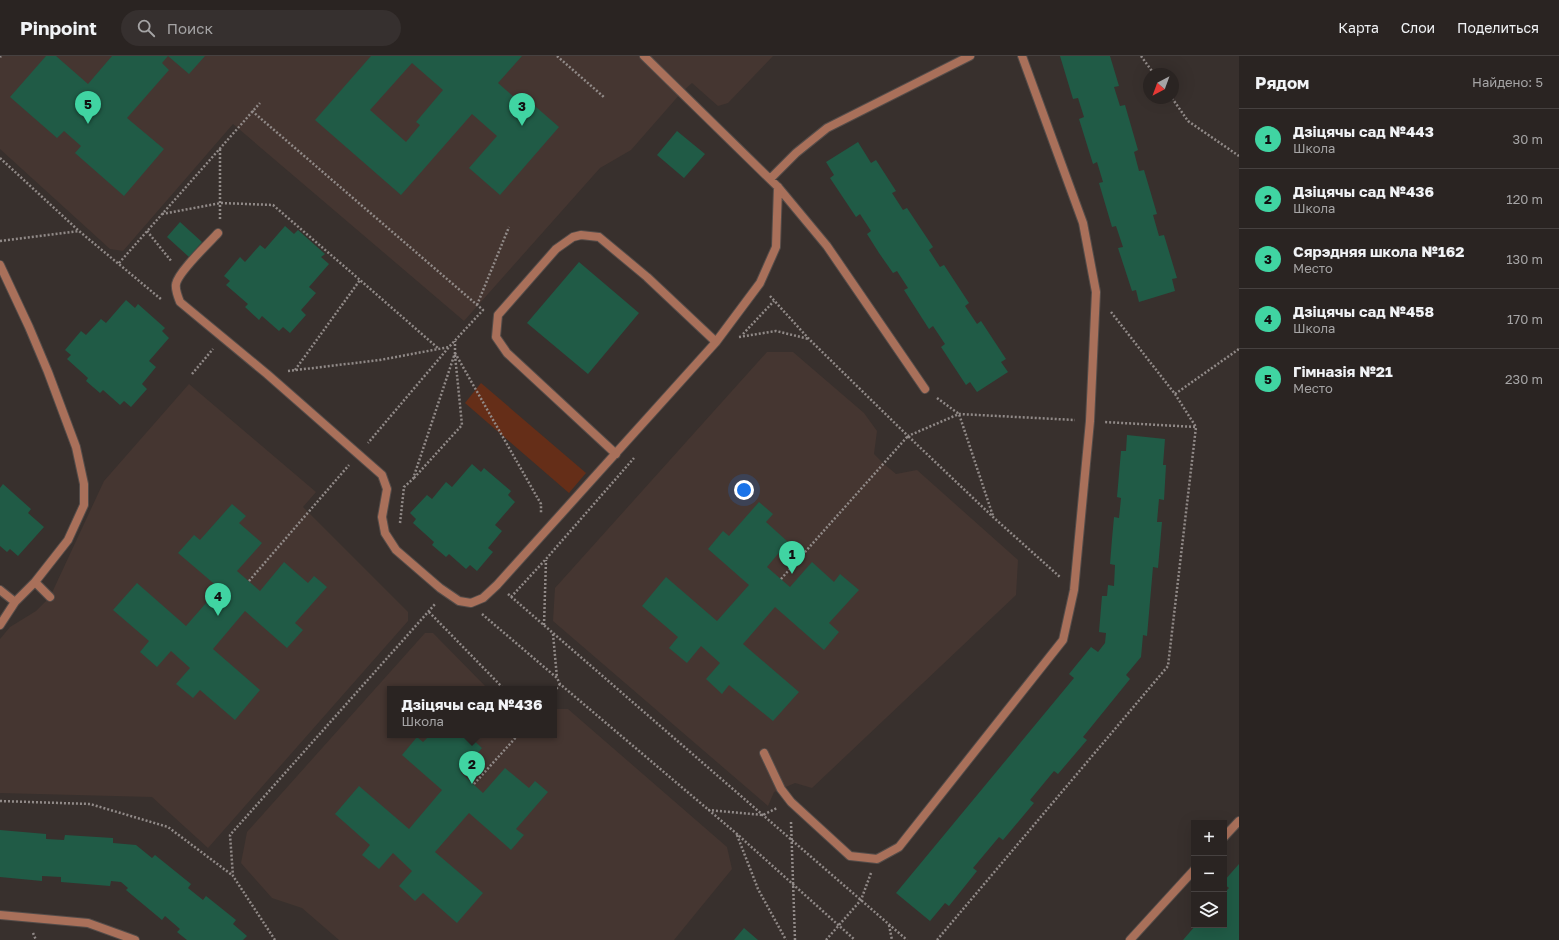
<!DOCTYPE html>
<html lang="ru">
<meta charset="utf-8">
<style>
:root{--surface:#2a2422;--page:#36302f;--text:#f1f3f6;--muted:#a5a4a5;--line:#464140;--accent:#40d4a2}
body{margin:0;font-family:"Golos Text",sans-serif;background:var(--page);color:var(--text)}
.controls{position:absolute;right:12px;bottom:12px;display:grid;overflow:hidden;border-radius:0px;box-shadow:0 4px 16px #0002}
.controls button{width:36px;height:36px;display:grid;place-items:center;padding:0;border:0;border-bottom:1px solid var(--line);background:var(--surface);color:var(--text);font:20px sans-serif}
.compass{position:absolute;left:1143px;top:12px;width:36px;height:36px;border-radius:50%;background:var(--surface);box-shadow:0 4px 16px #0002;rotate:221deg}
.you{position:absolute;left:744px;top:434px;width:14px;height:14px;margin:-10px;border:3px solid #fff;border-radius:50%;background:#1a73e8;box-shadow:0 0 0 6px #1a73e833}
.badge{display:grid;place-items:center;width:26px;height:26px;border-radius:50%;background:var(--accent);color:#111;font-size:13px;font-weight:700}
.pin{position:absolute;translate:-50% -33px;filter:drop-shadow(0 1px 2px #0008)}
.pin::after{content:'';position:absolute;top:21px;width:14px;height:12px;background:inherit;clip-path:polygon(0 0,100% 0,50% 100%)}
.popup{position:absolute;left:387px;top:630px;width:170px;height:52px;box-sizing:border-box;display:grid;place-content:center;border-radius:0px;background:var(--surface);filter:drop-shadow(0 1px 3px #0005);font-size:13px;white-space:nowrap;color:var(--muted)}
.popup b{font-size:15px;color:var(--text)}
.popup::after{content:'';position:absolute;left:50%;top:100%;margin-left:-8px;border:8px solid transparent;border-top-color:var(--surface)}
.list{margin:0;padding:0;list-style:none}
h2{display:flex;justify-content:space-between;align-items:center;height:52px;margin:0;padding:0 16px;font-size:17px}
h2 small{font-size:13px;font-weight:400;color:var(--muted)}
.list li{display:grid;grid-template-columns:26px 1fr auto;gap:12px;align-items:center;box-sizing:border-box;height:60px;padding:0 16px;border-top:1px solid var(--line)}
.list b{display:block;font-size:15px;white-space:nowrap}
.list p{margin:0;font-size:13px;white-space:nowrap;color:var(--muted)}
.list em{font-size:13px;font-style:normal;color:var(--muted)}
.icon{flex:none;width:22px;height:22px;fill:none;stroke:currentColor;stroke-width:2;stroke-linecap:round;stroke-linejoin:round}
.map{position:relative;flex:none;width:1239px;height:884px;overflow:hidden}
header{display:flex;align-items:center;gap:24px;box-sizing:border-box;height:56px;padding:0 20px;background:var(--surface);border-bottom:1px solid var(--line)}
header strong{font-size:19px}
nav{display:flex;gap:22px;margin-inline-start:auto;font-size:14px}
.search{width:280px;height:36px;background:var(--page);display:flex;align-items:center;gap:10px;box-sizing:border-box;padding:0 14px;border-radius:22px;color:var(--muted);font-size:15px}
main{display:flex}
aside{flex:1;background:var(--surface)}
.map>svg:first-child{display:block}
</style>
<header>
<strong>Pinpoint</strong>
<div class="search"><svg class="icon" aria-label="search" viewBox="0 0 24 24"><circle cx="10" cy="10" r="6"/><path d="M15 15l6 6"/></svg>Поиск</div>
<nav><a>Карта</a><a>Слои</a><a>Поделиться</a></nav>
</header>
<main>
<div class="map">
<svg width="1239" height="884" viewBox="0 0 1239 884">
<rect width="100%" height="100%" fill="#38302d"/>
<path fill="#453631" d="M0,0H773L728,47L718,50L692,27L681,37L631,94L600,112L464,265L233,68L123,195L110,193L0,93Z
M767,296H793L864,357L877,375L874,398L884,408L896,418L917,414L1018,504L1016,539L812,732L795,727L774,736L768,750L553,565L555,532Z
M189,328L316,436L303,451L408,556V565L208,792L152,741L0,737V583L10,571L36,555L50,541L104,425Z
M425,577H433L488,633H390V679H554V657L557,653H568L727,791L732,813L674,884H339L302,852L272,842L241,807L247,776Z"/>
<path fill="#652e18" d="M481,327L586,417L569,437L465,347Z"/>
<path fill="#205b46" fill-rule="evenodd" d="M46,0H56L88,28L112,0H205L189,18L168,0L162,7L169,14L127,62L164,93L124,140L75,97L81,90L64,75L57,82L10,41Z
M371,0H522L498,27L523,49L528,44L559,71L500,139L469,112L497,80L472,58L401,139L315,64ZM412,7L443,34L416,66L420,69L406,86L370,54Z
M1060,0H1110L1119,30L1114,31L1120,50L1125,49L1138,94L1134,96L1139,115L1144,114L1157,158L1153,159L1159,180L1164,179L1177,222L1172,223L1175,235L1139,246L1136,234L1132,235L1118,192L1123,191L1116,170L1112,171L1099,127L1103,126L1097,106L1093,108L1079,63L1084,61L1078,42L1073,43Z
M677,75L705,98L684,122L657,99Z
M858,86L871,107L876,104L896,135L892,137L903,154L907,152L933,191L929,194L940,211L944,209L969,247L965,250L977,268L981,265L1006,303L1001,306L1008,316L977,336L970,326L966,329L941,291L945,288L933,270L929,273L904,234L908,232L897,215L893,217L879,197L867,178L871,175L860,158L856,161L830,122L834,119L826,106Z
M180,166L202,186L189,201L167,181Z
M285,170L294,178L298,174L325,198L321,201L329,208L309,231L316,237L301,254L306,259L290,277L283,271L279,275L262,260L259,264L245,251L248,248L226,229L230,225L224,220L240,201L245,206L260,189L265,193Z
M579,206L639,257L588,318L527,267Z
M126,244L135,252L138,248L165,272L162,275L169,282L149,305L156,311L142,328L147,333L131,351L124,345L120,349L103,334L100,337L86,325L88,322L67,303L71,299L65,294L81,275L86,279L101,263L106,267Z
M1127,379L1165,383L1163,409H1166L1164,444L1159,443L1157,466H1162L1158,512L1153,511L1147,580L1143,579L1141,601L1126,619L1130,623L1083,681L1087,684L1058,718L1054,715L1030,744L1034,747L1003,784L999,781L973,812L977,815L949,850L945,847L930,865L896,837L1074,622L1069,618L1091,591L1098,596L1105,587L1106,577L1099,576L1102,540H1107L1108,529L1114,530L1115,509L1110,508L1112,483L1114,461L1119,462L1121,442L1117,441L1121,395H1126Z
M472,408L481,416L484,412L511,435L508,439L515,446L495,469L502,475L488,492L493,496L477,515L470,509L466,513L449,498L446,501L432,489L434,486L413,467L416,463L410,457L427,439L432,443L446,426L452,431Z
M3,428L31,453L28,457L44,471L18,500L10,493L7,496L0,490V432Z
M759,446L773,458L766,466L788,486L767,511L790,531L812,506L834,526L840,518L859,534L829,567L839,576L824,594L775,551L743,588L799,636L773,665L729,629L722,638L706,623L720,607L701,590L687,607L669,592L678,581L642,550L666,521L717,565L749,529L708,493L723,475L729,480Z
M232,448L246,460L239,467L262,487L237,515L260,535L284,506L308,527L314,520L327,531L295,567L303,574L287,592L245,555L213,593L260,634L235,664L200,634L193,642L176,628L190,612L171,595L157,611L140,596L149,585L113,554L137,527L186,570L219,532L178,497L194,479L200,484Z
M430,679H468L482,692L461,717L483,737L505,712L529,732L535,725L548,736L516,773L524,779L511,794L469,757L435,796L483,837L457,867L423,837L415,845L399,830L412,815L393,797L379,813L362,799L370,789L335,758L359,730L409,773L442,734L402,699L417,681L423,686Z
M0,774L46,778V783L64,784L65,779L113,782V787L136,789L152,802L155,799L191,828L188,832L203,844L206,840L236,864L233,868L247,880L243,884H187L177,876L180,873L165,860L162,864L126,834L128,832L121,826L111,825L110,830L61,826V821L42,820V825L0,821Z
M1239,808V884H1183L1196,869H1224V837L1229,832L1224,828V825Z
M744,872L758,884H734Z"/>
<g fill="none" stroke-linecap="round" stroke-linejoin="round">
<defs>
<path id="lane" d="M644,0L778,131L827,190L925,333
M770,123L796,97L827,72L970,0
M218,177C209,187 178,216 176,228C175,233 178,241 180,246L267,318L382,419L387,433L382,461L385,477L396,494L440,532L459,545L471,547L483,542L497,529L716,286L760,227L776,191L778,131
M0,209L29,271L48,316L76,391L84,428V449L68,484L35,526
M616,398L507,297L496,281L498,259L556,193L573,181L581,179L599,181L647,221L716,286
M0,534L15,546
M0,569L15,546L35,526L50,541
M764,697L781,733L791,746L850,800L877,803L899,791L1063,584L1074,534L1090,365L1096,236L1083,167L1022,0
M1224,781L1239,765
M0,859L88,867L135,884
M1130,884L1194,814"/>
</defs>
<use href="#lane" stroke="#544c49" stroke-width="10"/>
<path stroke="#918a88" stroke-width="2.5" stroke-dasharray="2 2" stroke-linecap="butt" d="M557,0L605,42
M1141,0L1154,18
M0,1L1,0
M1172,42L1188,65L1239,100
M252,55L483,254L449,291L368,387
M0,102L79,175L162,244
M162,158L221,147L273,149L360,224
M220,163V92
M147,175L172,206
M0,185L79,175
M119,207L260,47
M770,240L809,283L908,380L959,358L1075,364
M477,249L509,171
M1111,256L1175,338L1196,371
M743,278L774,245
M739,281L776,275L809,283
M455,297L541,448V457
M295,314L360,224L439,293
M288,315L380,304L449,291
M192,318L213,293
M1175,338L1239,293
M937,342L959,358L993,460
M414,422L462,369L455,299
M400,467L404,431L413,423L455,297V285
M781,523L908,380L993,461L1060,521
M249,525L349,409
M508,538L907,884
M511,541L546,503L634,402
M429,556L504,633
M482,558L557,622L560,628L737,778L855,884
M544,569L546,504
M553,578L557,622
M554,636L560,628
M474,728L518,679
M0,745L90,748L168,771L232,819
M708,754L763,759L777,752
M791,766L795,884
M737,779L758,833L786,884
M889,869L892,884
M33,877L36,884
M275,884L233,820L230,779L436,547
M826,884L861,844L871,817
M937,884L1168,610L1196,371L1104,366"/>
<use href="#lane" stroke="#a9705a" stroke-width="8"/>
</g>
</svg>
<div class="controls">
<button>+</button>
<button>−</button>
<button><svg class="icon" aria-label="layers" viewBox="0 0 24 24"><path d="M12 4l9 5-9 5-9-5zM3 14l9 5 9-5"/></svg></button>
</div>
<svg class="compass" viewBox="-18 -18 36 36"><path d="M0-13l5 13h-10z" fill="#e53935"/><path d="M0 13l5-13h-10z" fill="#a5a4a5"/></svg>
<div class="you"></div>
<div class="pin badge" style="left:792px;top:518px">1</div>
<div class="pin badge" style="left:472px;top:728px">2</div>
<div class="popup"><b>Дзіцячы сад №436</b>Школа</div>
<div class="pin badge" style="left:522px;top:70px">3</div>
<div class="pin badge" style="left:218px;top:560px">4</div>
<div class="pin badge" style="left:88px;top:68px">5</div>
</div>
<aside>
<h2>Рядом<small>Найдено: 5</small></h2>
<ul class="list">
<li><span class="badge">1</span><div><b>Дзіцячы сад №443</b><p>Школа</p></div><em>30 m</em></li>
<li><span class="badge">2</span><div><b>Дзіцячы сад №436</b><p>Школа</p></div><em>120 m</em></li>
<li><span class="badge">3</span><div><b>Сярэдняя школа №162</b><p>Место</p></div><em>130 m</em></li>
<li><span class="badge">4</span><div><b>Дзіцячы сад №458</b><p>Школа</p></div><em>170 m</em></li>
<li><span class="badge">5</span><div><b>Гімназія №21</b><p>Место</p></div><em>230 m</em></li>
</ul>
</aside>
</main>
